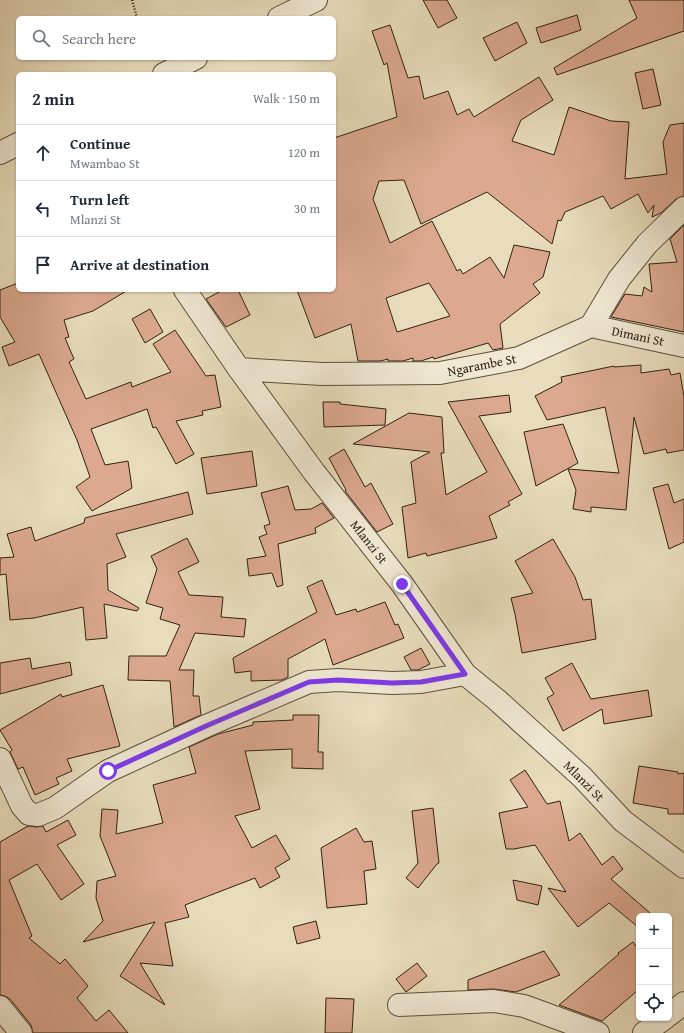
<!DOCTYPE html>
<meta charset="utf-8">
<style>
:root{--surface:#fff;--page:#f6f6f7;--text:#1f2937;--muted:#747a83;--line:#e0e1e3}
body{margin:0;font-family:"Gentium Book Plus",serif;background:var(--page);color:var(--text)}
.controls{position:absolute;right:12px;bottom:12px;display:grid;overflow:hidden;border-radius:6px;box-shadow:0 1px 3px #0004}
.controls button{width:36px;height:36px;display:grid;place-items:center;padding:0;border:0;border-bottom:1px solid var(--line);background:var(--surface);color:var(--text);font:20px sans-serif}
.stop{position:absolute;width:12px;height:12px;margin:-9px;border:3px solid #7c3aed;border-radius:50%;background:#fff}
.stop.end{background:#7c3aed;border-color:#fff;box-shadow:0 1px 4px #0008}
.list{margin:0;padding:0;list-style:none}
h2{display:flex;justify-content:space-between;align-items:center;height:52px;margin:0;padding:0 16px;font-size:17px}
h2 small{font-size:13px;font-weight:400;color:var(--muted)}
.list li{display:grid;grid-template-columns:26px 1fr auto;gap:12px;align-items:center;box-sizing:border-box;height:56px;padding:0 16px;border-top:1px solid var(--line)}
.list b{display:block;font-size:15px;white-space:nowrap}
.list p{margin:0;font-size:13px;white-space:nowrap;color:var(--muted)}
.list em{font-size:13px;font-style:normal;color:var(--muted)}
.icon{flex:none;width:22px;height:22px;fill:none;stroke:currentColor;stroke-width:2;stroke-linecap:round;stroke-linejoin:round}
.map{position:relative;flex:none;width:684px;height:1033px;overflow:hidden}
.search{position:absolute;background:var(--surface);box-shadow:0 1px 3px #0004;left:16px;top:16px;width:320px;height:44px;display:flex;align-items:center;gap:10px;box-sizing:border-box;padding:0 14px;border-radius:6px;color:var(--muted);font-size:15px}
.panel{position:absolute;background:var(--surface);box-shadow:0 1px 3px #0004;left:16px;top:72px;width:320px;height:220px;border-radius:6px}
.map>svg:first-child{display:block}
</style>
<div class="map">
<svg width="684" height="1033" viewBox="0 0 684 1033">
<rect width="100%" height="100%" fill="#e8dcbc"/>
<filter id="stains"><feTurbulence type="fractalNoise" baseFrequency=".005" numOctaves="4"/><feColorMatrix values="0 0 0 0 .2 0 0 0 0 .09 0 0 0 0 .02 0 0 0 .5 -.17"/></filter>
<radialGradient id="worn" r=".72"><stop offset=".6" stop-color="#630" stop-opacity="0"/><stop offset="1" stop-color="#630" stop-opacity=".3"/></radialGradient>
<path fill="#dca990" stroke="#302211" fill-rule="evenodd" d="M423,0H447L457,18L438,28Z
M629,0H684V31L557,75L554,68L637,18Z
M577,15L581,30L541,43L536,28Z
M517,22L527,43L495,61L483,38Z
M390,25L408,78L419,76L424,99L448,91L457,115L469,109L474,117L539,77L553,100L521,120L512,141L554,155L569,107L611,121L629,122L625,179L667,174L663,142L670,125L684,123V196L676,199L661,213L652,217L654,205L648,213L638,194L611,209L603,196L565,212L561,221L558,220L552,244L487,192L421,224L404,180L379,181L373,199L390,243L432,221L457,271L460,269L463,274L490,257L504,278L514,245L550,252L543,277L533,284L540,293L500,324L503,348L493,350L488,343L434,359L433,357L421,361H413V358L403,361H388V359L380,361H358L351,324L315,338L297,290H334V138L397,117L387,63L384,65L372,31ZM429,283L450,316L397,332L386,298Z
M653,69L661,105L643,109L635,73Z
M684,225V332L611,317L625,294L642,296L644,287L652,292L649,264L677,262L670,239Z
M18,283V290H128L93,311L64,320L69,337L65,338L74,359L69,362L86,399L131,382L132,387L171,372L153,344L175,330L206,376L215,375L221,407L202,411L203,415L176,421L194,454L176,464L156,427L153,428L147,409L91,429L105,465L128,461L132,488L92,511L76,487L90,477L77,440L39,354L9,366L2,347L15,342L0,317V290Z
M223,290H238L250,315L226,327L206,299Z
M150,309L163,332L145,343L132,319Z
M641,365V373L669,369L671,375L680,373L684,397V450L667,453L666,449L644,454L634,417L626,510L591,507V512L573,509L576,490L568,469L619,473L605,407L547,420L535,396L562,382L561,377L614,366V367Z
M509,395L511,412L479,416L522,494L508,502L510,505L489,516L497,538L427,556L426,553L408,558L402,507L416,503L411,462L430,452L353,444L409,413L442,417L444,453H441L446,495L487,472L448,402Z
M323,402H340V404L386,409L385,425L324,427Z
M563,424L578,463L536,486L524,432Z
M344,449L365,487L371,483L393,524L377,532L345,491L346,490L329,458Z
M252,451L257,486L207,494L201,458Z
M668,484L674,503L684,499V542L669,549L653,488Z
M288,486L295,510L311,509L322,503L334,518L315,528L316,533L278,544L283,585L277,587L272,573L249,576L247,559L266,556L259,537L267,534L264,526L270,524L261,493Z
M188,492L193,514L116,534L126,557L107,564L108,590L139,608L137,611L104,604L107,638L86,640L83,607L34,618L10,620L6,574L0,575V558L14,557L7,534L31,527L35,541L84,523L85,518Z
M187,538L199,562L178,572L189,595L223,597L221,617L246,619L244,637L195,633L179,670H194L193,696H199L201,715L174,727L170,681L128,680L129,656H166L180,625L160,619L163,608L146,603L157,569L151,556Z
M553,539L575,577L583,600L591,599L596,639L522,653L515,614L511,598L533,593L515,561Z
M322,580L336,615L356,609L357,612L385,602L395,625L398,624L404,638L333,665L325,639L288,659V677L282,680L251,681V671L235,673L233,658L317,612L307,587Z
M421,648L430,664L418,670H411L404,657Z
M30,658L32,669L70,662L72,675L0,694V663Z
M572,663L591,699L648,690L652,716L604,724L602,709L563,731L547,698L554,694L545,678Z
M103,685L120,746L67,759L72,771L56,778L59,784L35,795L23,767L18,769L10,752L12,750L0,730L61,694L62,697Z
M293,715H319L318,752H323V769L292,768V749L245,751L260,809L235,816L252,848L276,835L290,859L275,868L280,877L260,888L255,878L185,905L189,917L165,923L173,966L140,963L165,1005L120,976L155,922L83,942L103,921L96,898L97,881L116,876L100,836L102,809L118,810L116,834L163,823L153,785L196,773L189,747L218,734L253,725V722L293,720Z
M639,766L678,772V774L684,773V814H668V809L633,803Z
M525,770L547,804L560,801L569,841L580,833L602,865L613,856L623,869L611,879L650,913L648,916H639V926L638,927L609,903L578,927L548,888L566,892L535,845L514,849H506L499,813L528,807L510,780Z
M433,808L439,863L437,864L418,888L406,878L418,863L412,811Z
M68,820L76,835L57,845L84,884L61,900L37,864L9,880L32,936L29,938L60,964L65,959L88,986L77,998L96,1021L109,1010L128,1033H33L31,1025L10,999L5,996L0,995V842L28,826L37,827L43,826L46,832Z
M356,828L364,842L372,841L376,869L364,871L367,904L327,908L321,848Z
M513,880L542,886L538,905L517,900Z
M316,921L320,938L297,944L293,927Z
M633,942L639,951V993L637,991L602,1021L559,1005L619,954L618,953Z
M544,951L560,975L516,992L494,989L468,990V980Z
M417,963L427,976L406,992L396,979Z
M326,998L354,999L352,1033H325Z"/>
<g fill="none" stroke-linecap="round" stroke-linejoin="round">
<defs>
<path id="street" d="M279,18L316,0
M164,74L196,58
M0,153L18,144
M185,290L239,369L314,472L402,584L465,674L497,700L582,777L623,821L684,867
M591,326L684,346
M239,369L322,374L440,373L519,358L591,326L619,279L647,244L684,208
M0,759L22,806L29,814L38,815L55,808L108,771L206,726L309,682L338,680L392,683L421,682L465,674
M399,1005L494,1001L524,1006L598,1033
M0,1007L21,1033
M669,1015L684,1003
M644,1033L665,1018"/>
</defs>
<use href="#street" stroke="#5e503c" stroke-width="24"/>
<path stroke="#302211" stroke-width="2.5" stroke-dasharray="1 2" stroke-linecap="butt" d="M132,0L137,18"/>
<use href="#street" stroke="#f0e8d3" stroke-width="22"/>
</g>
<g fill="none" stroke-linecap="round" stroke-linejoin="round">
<path stroke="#7c3aed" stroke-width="5" d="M108,771L206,726L309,682L338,680L392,683L421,682L465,674L402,584"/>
</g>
<g text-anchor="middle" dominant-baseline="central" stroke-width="3" stroke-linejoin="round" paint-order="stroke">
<g font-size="13" fill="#302211" stroke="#f0e8d3">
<text transform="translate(638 336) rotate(12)">Dimani St</text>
<text transform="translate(482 365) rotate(-11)">Ngarambe St</text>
<text transform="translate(369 542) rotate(52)">Mlanzi St</text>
<text transform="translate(584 781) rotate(45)">Mlanzi St</text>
</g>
</g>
<rect width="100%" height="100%" filter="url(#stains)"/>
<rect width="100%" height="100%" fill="url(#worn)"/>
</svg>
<div class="controls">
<button>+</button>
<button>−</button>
<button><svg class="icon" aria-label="locate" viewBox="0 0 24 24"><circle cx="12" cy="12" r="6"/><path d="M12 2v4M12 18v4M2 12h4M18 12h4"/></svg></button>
</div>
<div class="stop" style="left:108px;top:771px"></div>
<div class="stop end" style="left:402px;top:584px"></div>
<div class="search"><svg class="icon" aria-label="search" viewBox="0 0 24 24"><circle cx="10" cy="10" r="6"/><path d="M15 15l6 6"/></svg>Search here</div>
<section class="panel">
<h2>2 min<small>Walk · 150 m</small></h2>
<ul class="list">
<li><svg class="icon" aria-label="ahead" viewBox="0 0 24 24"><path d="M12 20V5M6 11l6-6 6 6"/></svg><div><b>Continue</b><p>Mwambao St</p></div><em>120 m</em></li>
<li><svg class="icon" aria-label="left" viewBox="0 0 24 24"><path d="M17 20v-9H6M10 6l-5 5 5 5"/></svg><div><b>Turn left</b><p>Mlanzi St</p></div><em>30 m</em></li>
<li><svg class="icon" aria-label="arrive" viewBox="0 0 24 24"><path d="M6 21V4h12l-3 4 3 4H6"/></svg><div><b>Arrive at destination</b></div></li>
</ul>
</section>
</div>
